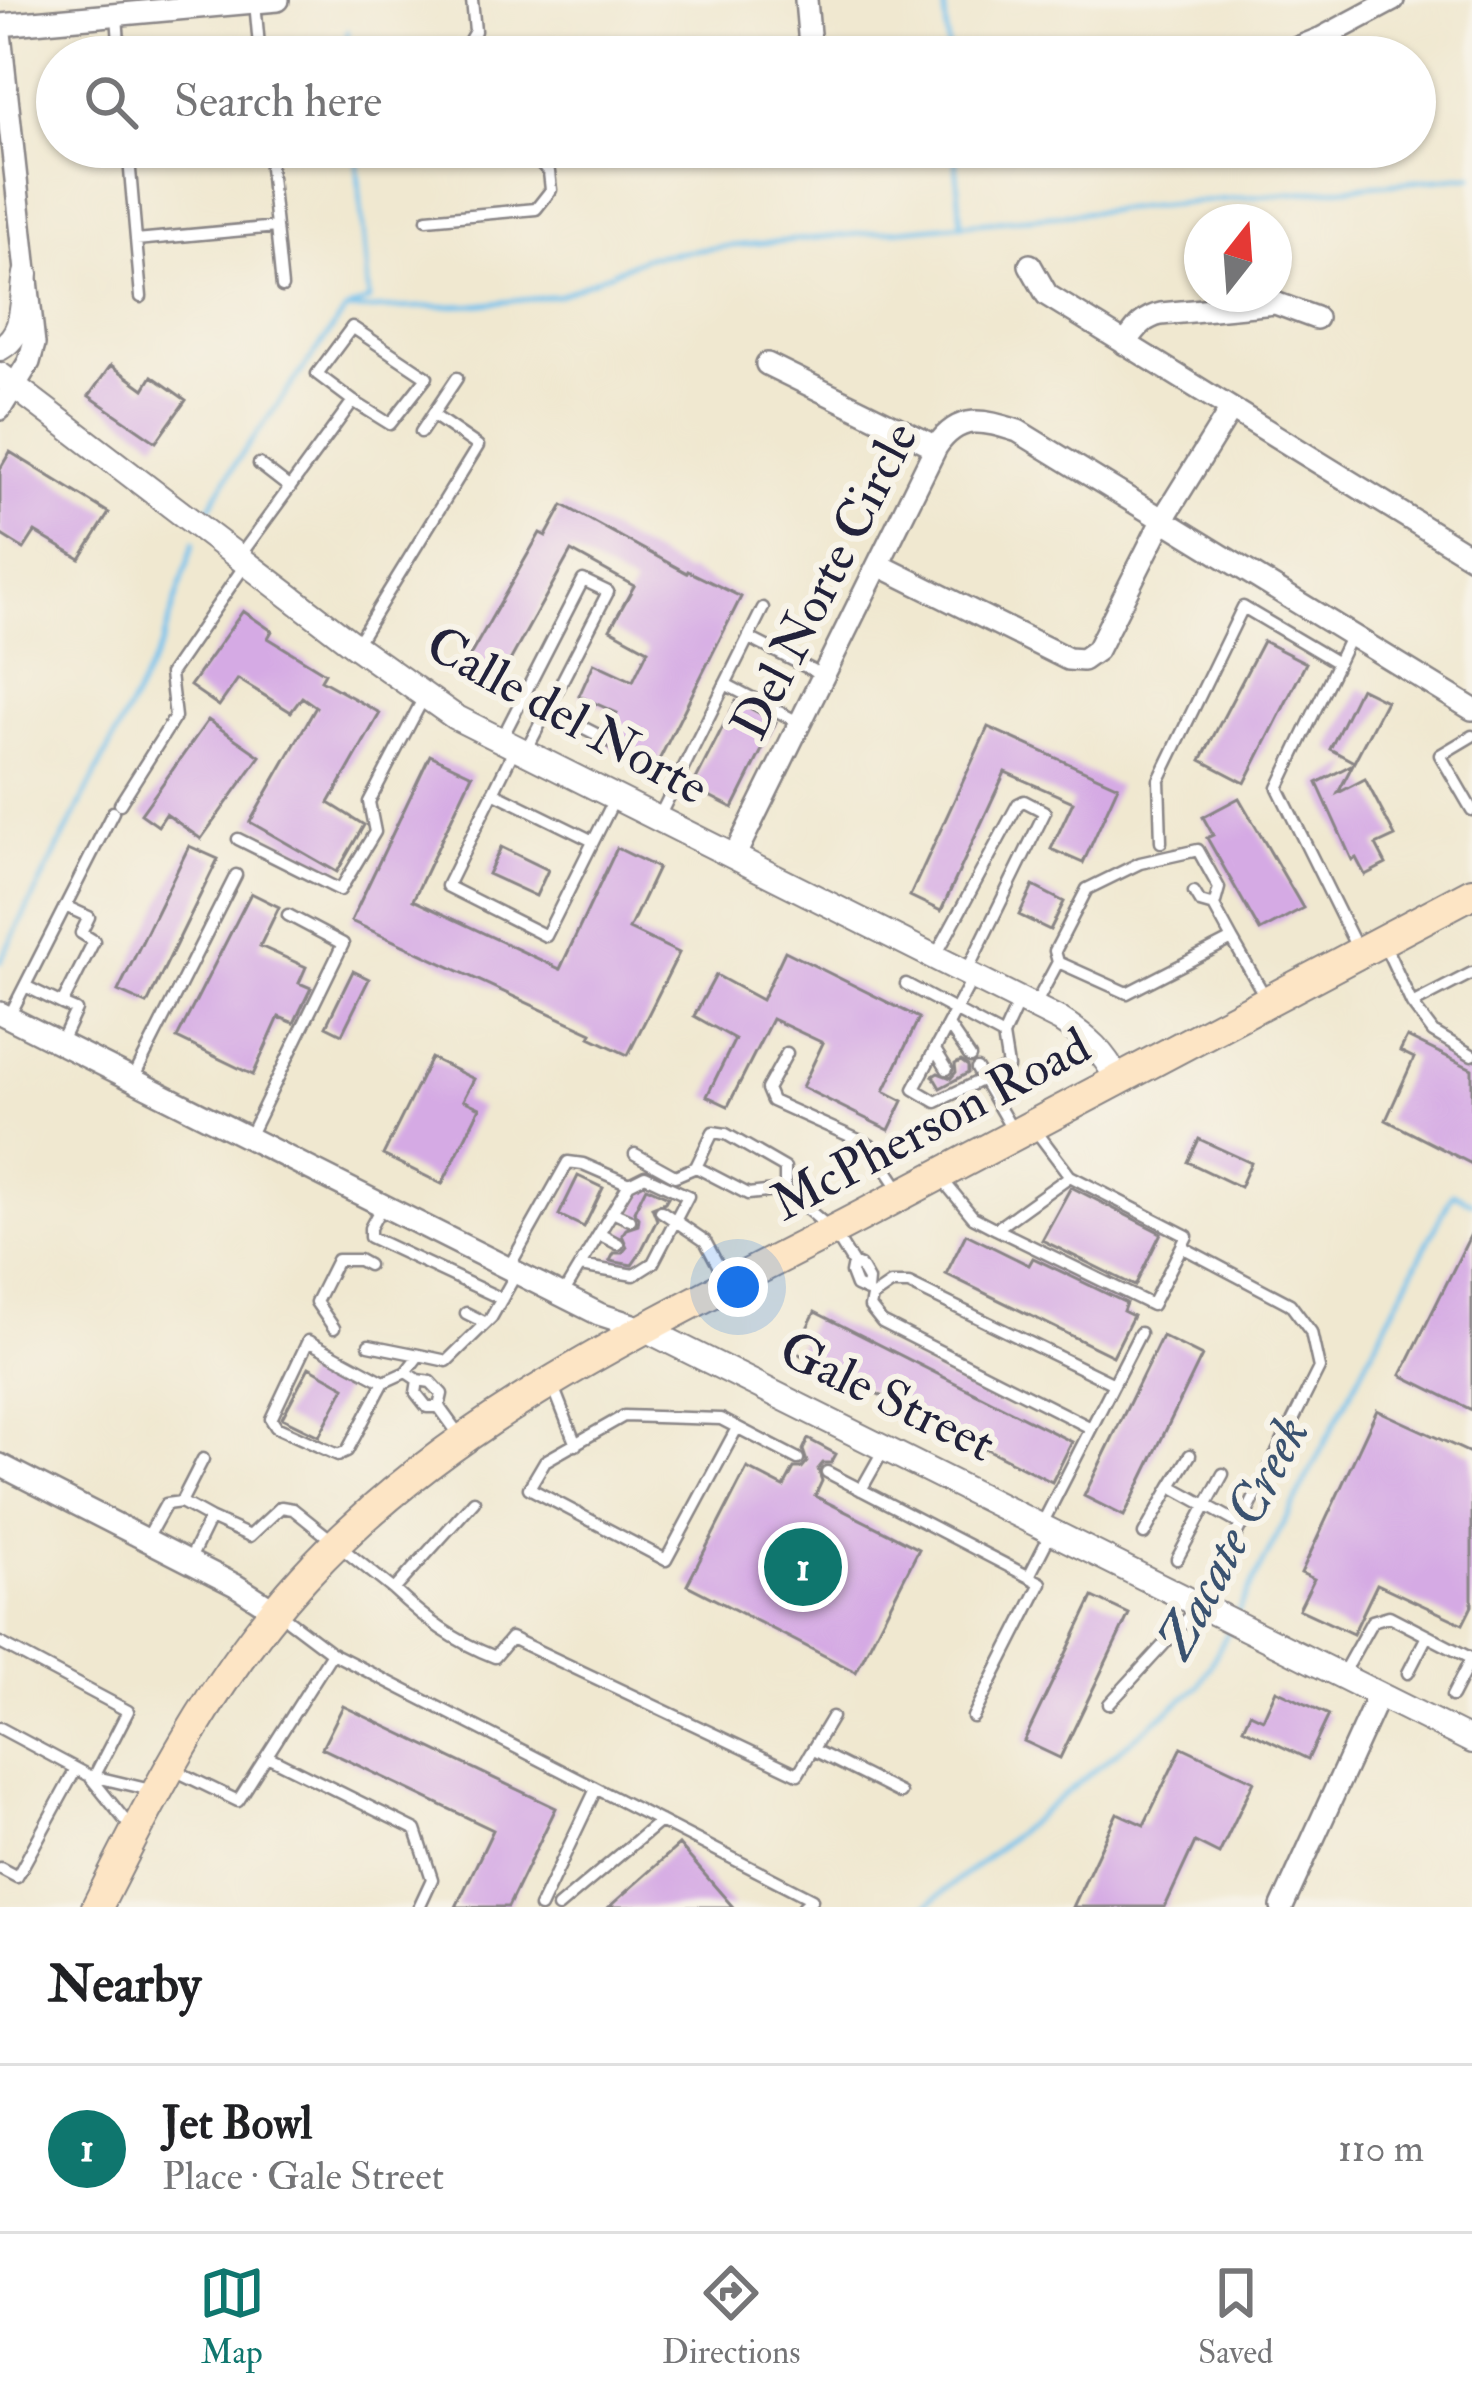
<!DOCTYPE html>
<meta charset="utf-8">
<style>
:root{--surface:#fff;--page:#f6f6f6;--text:#202124;--muted:#757577;--line:#e0e0e0;--accent:#0f766e}
body{margin:0;font-family:"IM FELL Double Pica",serif;background:var(--page);color:var(--text)}
.compass{position:absolute;left:1184px;top:204px;width:108px;height:108px;border-radius:50%;background:var(--surface);box-shadow:0 3px 9px #0004;rotate:17deg}
.you{position:absolute;left:738px;top:1287px;width:42px;height:42px;margin:-30px;border:9px solid #fff;border-radius:50%;background:#1a73e8;box-shadow:0 0 0 18px #1a73e833}
.badge{display:grid;place-items:center;width:78px;height:78px;border-radius:50%;background:var(--accent);color:#fff;font-size:39px;font-weight:700}
.pin{position:absolute;translate:-50% -50%;border:6px solid #fff;box-shadow:0 3px 12px #0006}
.list{margin:0;padding:0;list-style:none}
h2{display:flex;justify-content:space-between;align-items:center;height:156px;margin:0;padding:0 48px;font-size:51px}
h2 small{font-size:39px;font-weight:400;color:var(--muted)}
.list li{display:grid;grid-template-columns:78px 1fr auto;gap:36px;align-items:center;box-sizing:border-box;height:168px;padding:0 48px;border-top:3px solid var(--line)}
.list b{display:block;font-size:45px;white-space:nowrap}
.list p{margin:0;font-size:39px;white-space:nowrap;color:var(--muted)}
.list em{font-size:39px;font-style:normal;color:var(--muted)}
.icon{flex:none;width:66px;height:66px;fill:none;stroke:currentColor;stroke-width:2;stroke-linecap:round;stroke-linejoin:round}
.map{position:relative;flex:none;width:1472px;height:1907px;overflow:hidden}
.search{position:absolute;background:var(--surface);box-shadow:0 3px 9px #0004;left:36px;right:36px;top:36px;height:132px;display:flex;align-items:center;gap:30px;box-sizing:border-box;padding:0 42px;border-radius:66px;color:var(--muted);font-size:45px}
.sheet{height:324px;background:var(--surface)}
nav{display:flex;justify-content:space-around;align-items:center;box-sizing:border-box;height:168px;border-top:3px solid var(--line);background:var(--surface);font-size:33px;color:var(--muted)}
nav a{display:grid;justify-items:center;gap:6px}
nav .on{color:var(--accent)}
.map>svg:first-child{display:block}
</style>
<div class="map">
<svg width="1472" height="1907" viewBox="0 0 1472 1907">
<rect width="100%" height="100%" fill="#f7f3e8"/>
<filter id="ink" filterUnits="userSpaceOnUse"><feTurbulence type="fractalNoise" baseFrequency=".00833" numOctaves="2"/><feDisplacementMap in="SourceGraphic" scale="24" xChannelSelector="R" yChannelSelector="G"/><feConvolveMatrix kernelMatrix="1 2 1 2 8 2 1 2 1" color-interpolation-filters="sRGB"/></filter>
<filter id="wash" filterUnits="userSpaceOnUse"><feTurbulence type="fractalNoise" baseFrequency=".004" numOctaves="4" result="noise"/><feDisplacementMap in="SourceGraphic" scale="48" xChannelSelector="R" yChannelSelector="G"/><feGaussianBlur stdDeviation="2.7" result="paint"/><feColorMatrix in="noise" values="0 0 0 0 0 0 0 0 0 0 0 0 0 0 0 0 0 1.4 0 .05"/><feComposite in="paint" operator="in"/></filter>
<g filter="url(#wash)">
<rect width="100%" height="100%" fill="#f0e8d0"/>
<g fill="none" stroke-linecap="round" stroke-linejoin="round">
<path stroke="#72c1ed" stroke-width="4.5" d="M944,0L949,57
M347,31L349,57
M955,147L961,225
M350,308L369,300L356,147
M206,513L237,461L346,310L475,305L558,296L646,257L721,247L1472,176
M0,962L162,644L194,542
M1238,1612L1453,1193L1472,1203
M925,1907L1199,1686L1230,1628"/>
</g>
<g id="blocks">
<path fill="#d5aae4" d="M111,365L144,389L152,376L186,400L156,442L89,396Z
M10,452L109,513L80,559L35,532L24,549L0,534V469Z
M563,505L687,573L688,571L741,597L654,770L601,744L617,713L579,696L594,663L633,681L648,650L610,629L634,586L571,551L496,686L463,668L540,533L546,536Z
M243,611L272,631L268,638L325,673L321,680L380,713L329,803L364,825L337,872L250,822L316,707L302,697L291,712L238,679L219,706L190,686Z
M1263,641L1306,663L1245,783L1201,760Z
M1360,688L1386,701L1354,762L1330,749Z
M736,701L776,722L733,808L692,787Z
M208,720L260,756L201,839L166,814L158,826L141,814Z
M988,727L1118,786L1083,863L1051,849L1073,802L1005,772L941,911L910,896Z
M430,755L472,775L413,900L560,969L617,848L658,868L629,929L679,953L628,1055L590,1037L592,1033L351,921Z
M1353,764L1338,793L1365,779L1395,836L1376,845L1386,864L1365,875L1356,858L1352,860L1317,783Z
M1239,798L1303,908L1260,931L1207,838L1213,835L1203,817Z
M189,846L218,859L147,1004L118,991Z
M501,847L548,870L536,896L488,874Z
M1033,886L1064,902L1050,930L1019,915Z
M251,893L279,907L260,946L306,967L299,983L311,988L294,1023L279,1017L253,1075L177,1038Z
M785,951L919,1018L884,1091L903,1101L889,1130L802,1087L823,1043L772,1019L728,1106L707,1096L735,1039L694,1016L716,975L762,1000Z
M353,971L369,979L342,1034L326,1026Z
M1407,1037L1472,1069V1164L1386,1120L1414,1058L1400,1051Z
M431,1058L474,1079L463,1100L480,1108L442,1184L383,1155Z
M961,1061L968,1066V1073L940,1088L933,1076L938,1073L951,1078L956,1072L955,1064Z
M1199,1139L1251,1163L1240,1187L1188,1162Z
M578,1176L603,1188L584,1227L559,1215Z
M646,1187L668,1197L665,1202L652,1207L657,1220L639,1255L632,1265L610,1261L614,1253H622L627,1247L622,1235L626,1229L638,1225L639,1218L634,1211Z
M1071,1187L1161,1233L1135,1286L1042,1240Z
M1472,1232V1410L1401,1375Z
M966,1234L1029,1265L1033,1258L1126,1303L1123,1311L1133,1316L1113,1356L946,1274Z
M815,1312L1072,1442L1052,1482L795,1352Z
M1162,1336L1202,1356L1124,1516L1084,1496Z
M309,1367L345,1387L319,1436L282,1418Z
M1377,1410L1472,1454V1606L1463,1624L1377,1584L1353,1634L1299,1609L1314,1579L1301,1573Z
M808,1439L836,1454L831,1463H823L818,1469L822,1481L815,1496L919,1549L856,1672L687,1585L747,1468L784,1487L794,1468H802L807,1462L803,1450Z
M1093,1597L1129,1614L1060,1758L1024,1741Z
M1276,1690L1329,1715L1308,1759L1243,1728L1250,1713L1263,1719Z
M343,1706L556,1808L508,1907H456L493,1830L322,1748Z
M1182,1747L1254,1781L1219,1854L1195,1842L1165,1907H1073L1117,1813L1144,1825Z
M679,1845L733,1907H609Z"/>
</g>
</g>
<g filter="url(#ink)">
<use href="#blocks" fill-opacity="0" stroke="#898586" stroke-width="3"/>
<g fill="none" stroke-linecap="round" stroke-linejoin="round">
<defs>
<path id="service" d="M255,2L260,57
M117,15L120,57
M460,57L475,31L472,0
M128,147L141,297
M268,147L282,287
M427,219L536,209L551,190L549,172L525,147
M136,240L276,227
M421,432L457,378
M259,464L290,488
M239,557L353,401L390,424L427,377L352,327L317,374L353,401
M1351,635L1278,788L1358,950
M749,638L824,676
M357,643L478,446L433,415
M725,684L800,723
M547,709L596,734
M1472,736L1440,755L1472,810
M502,738L583,580L608,592L526,751
M515,748L447,886L546,936L615,798
M493,792L593,841
M120,804L175,717L170,674L245,565
M658,819L763,608
M238,839L340,890L375,832L369,802L424,697
M1161,842L1159,780L1243,607L1336,662
M1194,892L1200,902L1214,906
M1384,944L1412,1004L1472,973
M935,957L1018,804L1024,801L1045,812L966,973
M1058,962L1055,951L1087,889L1140,863L1198,850L1219,888L1214,906L1232,939
M906,984L1003,1036L1008,1067L936,1102L914,1089L972,979
M25,986L62,1004
M1412,1004L1433,1032L1472,1055
M1034,1007L1058,962L1127,993L1232,939L1267,1000
M9,1017L113,812
M948,1025L970,1057
M1003,1036L1019,1001
M61,1042L76,1010L62,1004L94,941L81,933L89,917L65,906
M935,1050L947,1069
M787,1053L767,1089L772,1101L870,1145L901,1191
M977,1069L1014,1133
M133,1079L236,875
M1036,1131L1070,1176
M249,1137L343,944L288,915
M635,1154L675,1176L696,1167
M941,1178L973,1217L996,1229L1152,1305L1187,1236L1070,1176L996,1229
M785,1190V1168L726,1134L713,1132L696,1167L748,1194L785,1190L833,1231L853,1263
M383,1204L370,1228V1237L502,1299
M661,1211L705,1241L727,1282
M612,1212L630,1220
M599,1234L618,1244
M853,1263L860,1266L868,1280L867,1291L856,1286L851,1273Z
M580,1266L634,1275L653,1263L688,1196L645,1176L629,1184
M509,1267L568,1162L583,1164L629,1184L563,1294
M466,1313L486,1323
M334,1328L316,1302L337,1260H359L368,1265
M369,1345L419,1355
M406,1372L419,1355L447,1361L491,1318L517,1272
M418,1380L431,1382L442,1394L439,1407H427L416,1393Z
M384,1382L308,1341L271,1419L276,1427L338,1455L347,1451L384,1382L406,1372L418,1380
M553,1386L576,1445
M439,1407L460,1436
M737,1428L666,1560L529,1488L545,1461L624,1416L721,1419L798,1459
M1091,1428L882,1322L870,1307L872,1297L891,1284H909L1114,1384
M1190,1455L1171,1486L1242,1525
M827,1472L1041,1583L973,1717
M861,1490L883,1451
M181,1502L203,1459
M210,1518L250,1536L281,1507L293,1509L394,1590L474,1501
M1042,1524L1140,1333
M1144,1534L1171,1486
M146,1540L166,1504L181,1502L210,1518L189,1561
M1177,1559L1223,1474
M1029,1576L1052,1531
M394,1590C426,1620 454,1641 495,1657L511,1638L798,1774L832,1717
M279,1613L332,1653L812,1899L803,1907
M0,1643L128,1711L94,1777
M1343,1673L1372,1621L1389,1616L1472,1659
M1408,1673L1427,1636
M1452,1696L1471,1659
M1109,1704L1202,1603L1319,1368L1311,1332L1290,1304L1182,1247
M0,1728L88,1775L151,1790
M814,1750L900,1793
M267,1756L416,1830L432,1879L419,1907
M172,1769L238,1801L332,1653
M91,1778L132,1829
M0,1868L17,1877L76,1769
M540,1907L596,1789
M558,1907L660,1821"/>
<path id="minor" d="M806,0L811,57
M0,25L278,0
M0,33L34,344L29,362L0,409
M1275,57L1322,38L1393,0
M1030,265L1047,295L1472,557
M1125,344C1136,329 1142,318 1161,314L1275,303L1316,318
M767,364L936,447
M879,565L1068,659L1083,660L1097,650L1163,519L1231,409
M734,857L936,447C959,413 983,420 1018,431L1472,709
M0,1013L599,1314L645,1329
M0,1465L235,1585L276,1611
M1282,1907L1379,1694"/>
<path id="tertiary" d="M0,348C27,333 21,301 26,274
M0,375L355,646L455,717L1060,1020C1088,1038 1104,1052 1119,1082
M645,1329L1472,1741"/>
<path id="secondary" d="M97,1907C155,1791 215,1675 303,1578C455,1411 667,1318 863,1215C1066,1109 1269,1001 1472,893"/>
</defs>
<use href="#service" stroke="#898586" stroke-width="15"/>
<use href="#minor" stroke="#898586" stroke-width="26"/>
<use href="#tertiary" stroke="#898586" stroke-width="28"/>
<use href="#secondary" stroke="#898586" stroke-width="34"/>
<use href="#service" stroke="#fff" stroke-width="10"/>
<use href="#minor" stroke="#fff" stroke-width="21"/>
<use href="#tertiary" stroke="#fff" stroke-width="24"/>
<use href="#secondary" stroke="#fde5c5" stroke-width="30"/>
</g>
</g>
<g text-anchor="middle" dominant-baseline="central" stroke-width="12" stroke-linejoin="round" paint-order="stroke">
<g font-size="51" fill="#22223b" stroke="#f7f3e8">
<text transform="translate(825 581) rotate(-63)">Del Norte Circle</text>
<text transform="translate(567 716) rotate(29)">Calle del Norte</text>
<text transform="translate(931 1125) rotate(-28)">McPherson Road</text>
<text transform="translate(887 1397) rotate(26)">Gale Street</text>
</g>
<g font-size="54" font-style="italic" fill="#3a5270" stroke="#f7f3e8">
<text transform="translate(1233 1537) rotate(-62)">Zacate Creek</text>
</g>
</g>
</svg>
<svg class="compass" viewBox="-18 -18 36 36"><path d="M0-13l5 13h-10z" fill="#e53935"/><path d="M0 13l5-13h-10z" fill="#757577"/></svg>
<div class="you"></div>
<div class="pin badge" style="left:803px;top:1567px">1</div>
<div class="search"><svg class="icon" aria-label="search" viewBox="0 0 24 24"><circle cx="10" cy="10" r="6"/><path d="M15 15l6 6"/></svg>Search here</div>
</div>
<section class="sheet">
<h2>Nearby<small></small></h2>
<ul class="list">
<li><span class="badge">1</span><div><b>Jet Bowl</b><p>Place · Gale Street</p></div><em>110 m</em></li>
</ul>
</section>
<nav>
<a class="on"><svg class="icon" aria-label="map" viewBox="0 0 24 24"><path d="M3 6l6-2 6 2 6-2v14l-6 2-6-2-6 2zM9 4v14M15 6v14"/></svg>Map</a>
<a><svg class="icon" aria-label="directions" viewBox="0 0 24 24"><path d="M12 3l9 9-9 9-9-9zM9 14v-3h6M13 9l2 2-2 2"/></svg>Directions</a>
<a><svg class="icon" aria-label="saved" viewBox="0 0 24 24"><path d="M7 4h10v16l-5-4-5 4z"/></svg>Saved</a>
</nav>
